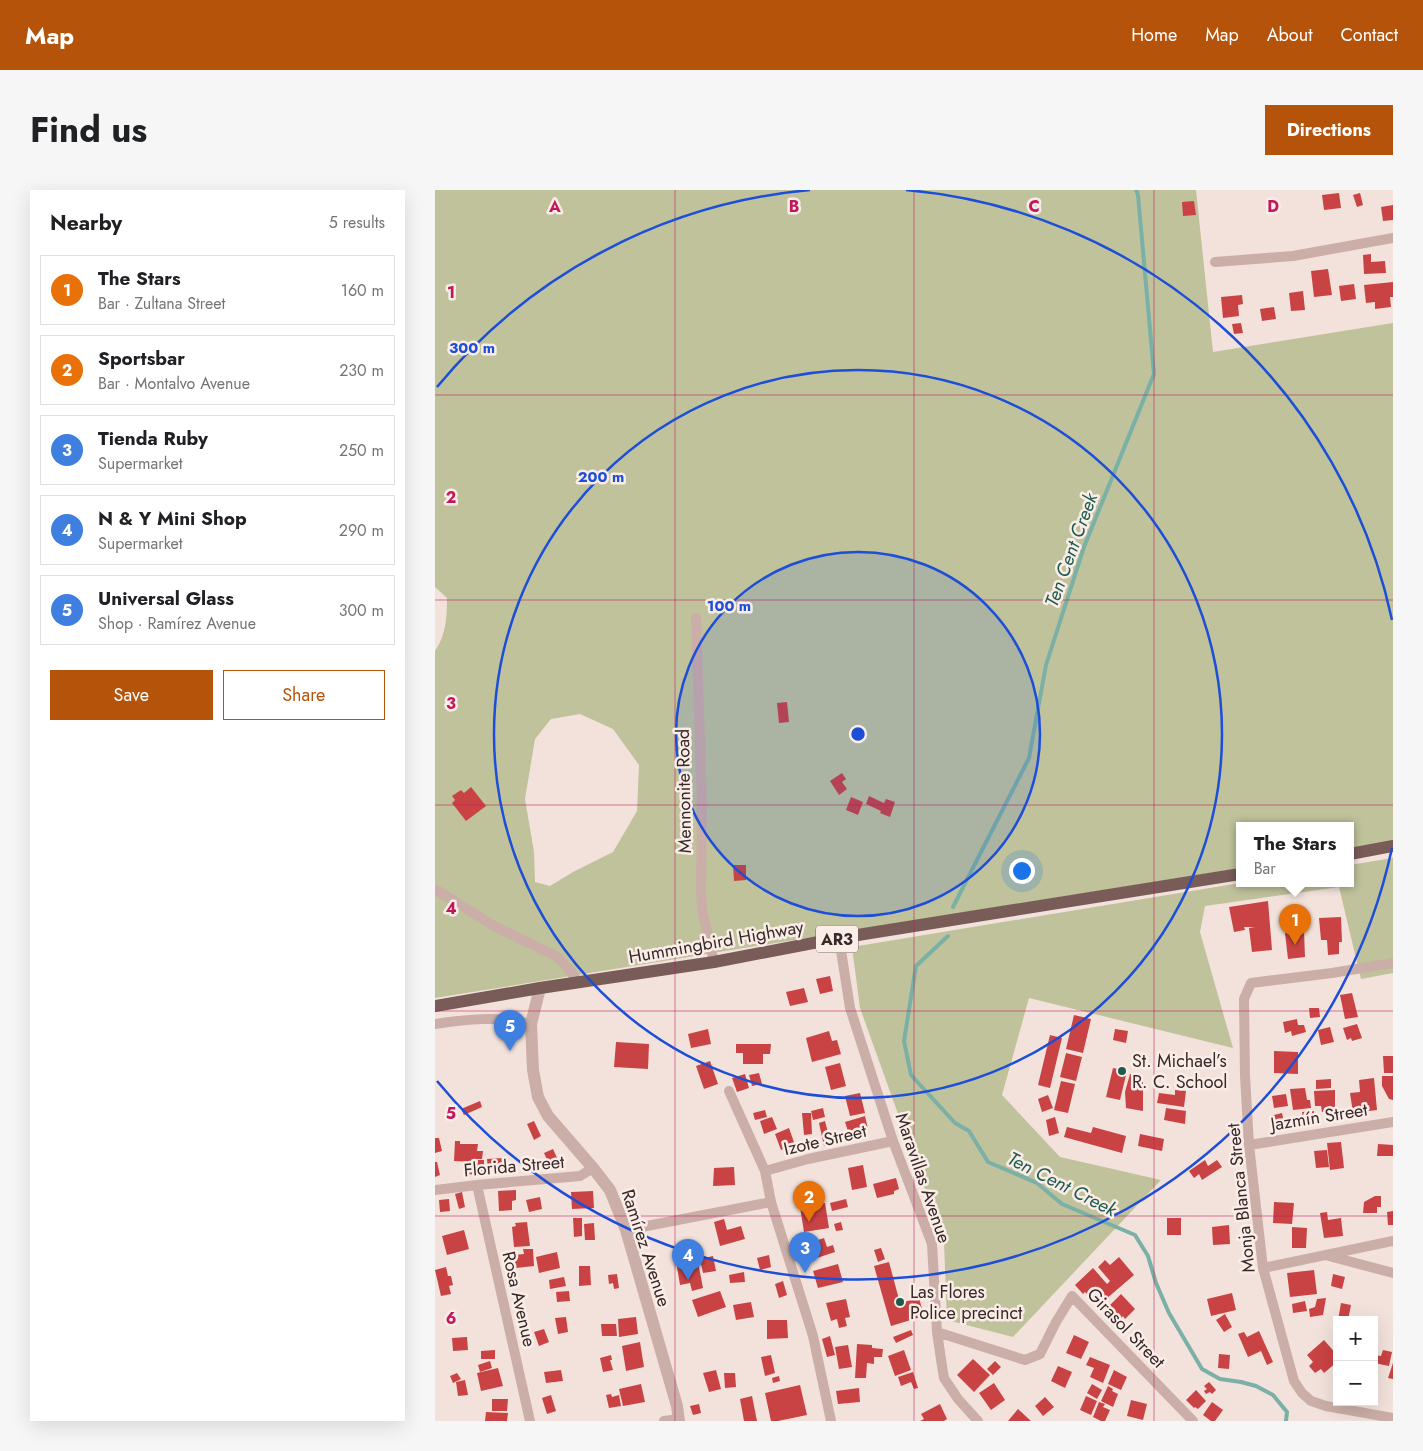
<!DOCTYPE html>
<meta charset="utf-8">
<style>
:root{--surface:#fff;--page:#f6f6f6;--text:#202124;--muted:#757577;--line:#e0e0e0;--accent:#b45309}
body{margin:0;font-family:Jost,sans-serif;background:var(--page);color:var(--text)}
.controls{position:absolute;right:15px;bottom:15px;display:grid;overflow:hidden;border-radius:0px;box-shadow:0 5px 20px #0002}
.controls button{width:45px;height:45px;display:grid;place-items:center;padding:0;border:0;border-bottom:1px solid var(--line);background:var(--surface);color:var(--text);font:25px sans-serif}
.you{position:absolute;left:586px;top:680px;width:18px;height:18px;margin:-12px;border:4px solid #fff;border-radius:50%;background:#1a73e8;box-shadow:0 0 0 8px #1a73e833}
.badge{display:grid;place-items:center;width:32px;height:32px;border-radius:50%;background:var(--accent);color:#fff;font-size:16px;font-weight:700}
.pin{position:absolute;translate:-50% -41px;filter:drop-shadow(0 1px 2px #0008)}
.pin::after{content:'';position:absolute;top:26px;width:18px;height:15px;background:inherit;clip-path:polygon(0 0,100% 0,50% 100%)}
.popup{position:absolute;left:801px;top:632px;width:118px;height:65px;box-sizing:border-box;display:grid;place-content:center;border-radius:0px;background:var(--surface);filter:drop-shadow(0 1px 4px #0005);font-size:16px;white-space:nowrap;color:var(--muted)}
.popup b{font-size:19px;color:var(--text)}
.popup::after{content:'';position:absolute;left:50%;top:100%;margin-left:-10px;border:10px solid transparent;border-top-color:var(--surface)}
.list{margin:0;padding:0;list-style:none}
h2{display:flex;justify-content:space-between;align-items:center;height:65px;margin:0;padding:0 20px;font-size:21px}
h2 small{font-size:16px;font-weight:400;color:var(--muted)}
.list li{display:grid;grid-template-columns:32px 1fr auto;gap:15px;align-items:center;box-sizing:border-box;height:70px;margin:0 10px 10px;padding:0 10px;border:1px solid var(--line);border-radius:0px}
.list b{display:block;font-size:19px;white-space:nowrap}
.list p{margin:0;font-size:16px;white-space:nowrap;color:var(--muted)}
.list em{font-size:16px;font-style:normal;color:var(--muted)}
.actions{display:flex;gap:10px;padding:15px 20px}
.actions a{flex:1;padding:11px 0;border:1px solid var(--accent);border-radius:0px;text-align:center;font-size:18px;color:var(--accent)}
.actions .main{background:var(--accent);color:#fff}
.map{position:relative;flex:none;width:958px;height:1231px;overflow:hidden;border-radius:0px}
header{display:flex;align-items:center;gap:30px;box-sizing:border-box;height:70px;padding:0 25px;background:var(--accent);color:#fff}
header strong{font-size:24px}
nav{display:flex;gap:28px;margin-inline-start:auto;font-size:18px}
.intro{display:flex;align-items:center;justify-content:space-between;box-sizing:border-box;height:120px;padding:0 30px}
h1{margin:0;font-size:35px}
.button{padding:12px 22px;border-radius:0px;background:var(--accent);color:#fff;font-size:18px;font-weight:700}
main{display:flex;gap:30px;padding:0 30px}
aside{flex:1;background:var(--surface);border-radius:0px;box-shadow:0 5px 20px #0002}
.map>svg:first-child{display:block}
</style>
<header>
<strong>Map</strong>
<nav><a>Home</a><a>Map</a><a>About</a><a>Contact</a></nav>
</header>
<div class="intro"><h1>Find us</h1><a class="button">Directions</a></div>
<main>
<aside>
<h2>Nearby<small>5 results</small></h2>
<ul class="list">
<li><span class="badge" style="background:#e8710a">1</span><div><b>The Stars</b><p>Bar · Zultana Street</p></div><em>160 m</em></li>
<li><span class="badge" style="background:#e8710a">2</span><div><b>Sportsbar</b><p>Bar · Montalvo Avenue</p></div><em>230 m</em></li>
<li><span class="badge" style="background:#3f7fe0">3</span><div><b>Tienda Ruby</b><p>Supermarket</p></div><em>250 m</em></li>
<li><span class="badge" style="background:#3f7fe0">4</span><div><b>N &amp; Y Mini Shop</b><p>Supermarket</p></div><em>290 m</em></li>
<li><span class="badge" style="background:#3f7fe0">5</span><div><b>Universal Glass</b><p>Shop · Ramírez Avenue</p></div><em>300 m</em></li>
</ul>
<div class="actions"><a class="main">Save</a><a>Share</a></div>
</aside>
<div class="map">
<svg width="958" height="1231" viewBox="0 0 958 1231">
<rect width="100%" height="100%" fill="#f2e2db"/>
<path fill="#bfc29b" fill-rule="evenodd" d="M0,0H761L778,162L958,133V653L915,660V636H805V678L0,808V461C11,445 12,427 12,408L0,397ZM145,524L178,539L204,575L202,621L178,662L138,682L115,696L100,692L99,662L90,609L100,549L116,529Z
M958,668V783L926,789L904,697L770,716L765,742L798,858L594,808L567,905L625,967L726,990L578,1147L512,1130L509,1052L425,818L417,757L805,693L915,694V675Z"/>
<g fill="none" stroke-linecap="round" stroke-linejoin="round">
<path stroke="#7ab0a5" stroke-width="4" d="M518,717L594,568L611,475L649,357L719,184L703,5L701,0
M513,746L481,776L469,851L476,885L520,933L534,941L553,972L602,993L627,1014L700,1045L713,1066L721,1093L734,1123L767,1179L785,1189L806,1192L821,1196L838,1205L852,1222L851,1231"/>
</g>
<path fill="#c94344" d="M904,3L906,18L889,20L887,5Z
M925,3L928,15L922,17L918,5Z
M759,11L761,25L748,26L747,12Z
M958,15V30L948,31L946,17Z
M936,64V72L950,71L951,83L929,84L928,65Z
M893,79L897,105L879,107L876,81Z
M958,92V107H955L956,117L940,119V112L931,113L929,95Z
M919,94L921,109L906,111L904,96Z
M868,101L870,120L856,121L854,103Z
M807,105L808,114L803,115L804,126L788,128L786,107Z
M839,117L841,129L827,131L825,119Z
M806,133L808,143L799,144L797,134Z
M352,512L354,532L344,533L342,513Z
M407,583L411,589L407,592L412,599L404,605L395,591Z
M36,597L51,616L31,631L17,613L20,610L17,606L26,600L29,603Z
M434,606L449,613L451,609L460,612L455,627L445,623L446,621L431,614Z
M416,607L428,612L423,625L411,620Z
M298,675H311V690L299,691Z
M833,711L837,760L817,762L814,738L820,737H809L810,740L799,742L794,717Z
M906,727L907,752H904V764L893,765L892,750H886L884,728Z
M869,741L870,767L853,769L850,743Z
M395,786L398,801L385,804L381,789Z
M369,798L373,812L355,816L351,802Z
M917,803L923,827L910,829L905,805Z
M874,818H884L885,827L875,828Z
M639,825L656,829L648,863L631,859Z
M862,829L863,835H869L871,842L857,846L856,841L850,843L848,832Z
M922,834L927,848L917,851L916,848L912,850L908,838Z
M895,837L899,852L886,855L883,840Z
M273,839L276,854L256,858L253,844Z
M680,839L693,841L691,853L678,850Z
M394,841L397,851L402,850L406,864L377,872L371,848Z
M615,845L627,848L615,898L603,895Z
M181,852L214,854L213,879L179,877Z
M301,854H336L335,864H328V874H308V863H301Z
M839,861L863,862V884L839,883Z
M631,863L647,867L641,891L625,887Z
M948,866H958V883H949Z
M275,871L283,894L269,899L261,876Z
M405,873L411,896L396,900L390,877Z
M678,878L692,881L685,910L671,907Z
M324,883L327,894L317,896L314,885Z
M310,884L314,898L302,902L297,888Z
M695,884L708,886V921L691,918L690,902Z
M947,886H958V910L954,909L947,896Z
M939,888L942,920L918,923L915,903L925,902L924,890Z
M896,889V898L881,899V890Z
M626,891L640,894L633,923L619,920Z
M870,898L872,910H875L876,918L858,920L855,899Z
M740,900L751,901L749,917L722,913L724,903L740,905Z
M900,900V921L887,922L886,916H880L879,901Z
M425,903L430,923L415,926L410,906Z
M851,904L853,916L839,918L837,906Z
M613,905L618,918L607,922L603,909Z
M45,911L47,917L29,925L26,919Z
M388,918L390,927L378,930L376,921Z
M731,918L751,921L750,934L729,930Z
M330,920L332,927L320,930L318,923Z
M879,921L880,933L869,934L867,922Z
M367,923H376L377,944L369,945Z
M847,923L850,936L838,939L835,926Z
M430,926L433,939L414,944L410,932Z
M337,927L342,939L329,944L325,931Z
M620,927L624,943L614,946L611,930Z
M99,931L106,946L99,950L92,934Z
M390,931L396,955L389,956L384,933Z
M632,937L656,943L658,937L691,946L687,963L629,947Z
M354,938L360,955L346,960L340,944Z
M705,944L729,949L727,961L703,956Z
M0,948H4L7,961L0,963Z
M20,951H25V954H43L42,961H48L47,969H41L40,973H43V970H49V985L28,984V972H36L19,971Z
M906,952L909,978L895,980L892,953Z
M943,954L958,955V966H942Z
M118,959L123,970L114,974L109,963Z
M892,960L894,977L881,978L879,961Z
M68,968V979L53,981L52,969Z
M770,970L773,976L782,970L787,977L767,990L764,984L759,988L754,981Z
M0,972H2L5,985L0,987Z
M428,975L432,997L417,1000L413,978Z
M299,977L300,995L278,996L279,978Z
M461,988L464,999L459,1001V1004L442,1008L438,994Z
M81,1000V1010L77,1011V1020L64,1021L63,1001Z
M158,1001L159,1018L137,1019L136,1002Z
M27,1002L30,1017L24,1019L20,1004Z
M940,1006H946V1017H942V1023H928L929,1012Z
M105,1007L107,1019L94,1022L91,1010Z
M14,1009L15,1021L5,1022L4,1010Z
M411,1009L413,1017L397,1021L395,1013Z
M839,1012L859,1013L857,1034L838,1033Z
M390,1013L394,1038L369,1042L365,1017Z
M958,1021V1035H953L952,1022Z
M892,1022L893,1030L906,1028L908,1046L889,1048L885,1023Z
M138,1028H147V1046L139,1047Z
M732,1028H746V1045H732Z
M289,1029L292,1040L306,1036L310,1049L285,1056L279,1032Z
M92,1032L95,1056L79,1057L77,1037L81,1036L80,1033Z
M406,1032L408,1040L401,1041L399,1034Z
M159,1033L160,1050H150L149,1034Z
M794,1035L795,1054L778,1055L777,1037Z
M857,1037L872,1038L871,1058H857Z
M29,1040L34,1059L12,1065L7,1046Z
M389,1048L392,1057L398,1055L400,1062L382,1068L380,1066L366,1071L362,1057Z
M446,1058L450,1069L443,1072L439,1060Z
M88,1059H98L99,1076L81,1078L79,1065L89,1064Z
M122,1062L125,1078L104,1083L101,1067Z
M334,1065L336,1077L325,1080L322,1068Z
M278,1066L281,1081L268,1083L265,1069Z
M684,1067L699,1085L663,1116L650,1102L648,1104L640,1095L658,1078L672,1094L675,1091L663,1077L670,1070L675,1075Z
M263,1072L268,1098L257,1101L255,1093L245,1095L242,1077Z
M454,1072L465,1113L484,1108L489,1126L456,1136L439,1076Z
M403,1074L408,1092L383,1098L378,1081Z
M144,1076H155L156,1095L144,1096Z
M11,1077L13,1086H16L18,1095L14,1096L16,1104L6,1106L0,1080Z
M879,1080L882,1104L855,1107L852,1083Z
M309,1082L310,1092L295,1093L294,1085Z
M182,1084L184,1098L179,1099L178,1093L174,1094L173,1085Z
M898,1084L910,1087L907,1099L896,1096Z
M129,1087L131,1096L115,1099L114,1090Z
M348,1091L352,1105L344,1108L340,1094Z
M134,1101L135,1111L122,1112L121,1102Z
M285,1101L291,1117L263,1127L257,1110Z
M797,1103L801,1120L776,1126L772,1109Z
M686,1104L700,1119L690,1129L688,1126L684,1130L675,1120L678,1118L675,1115Z
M891,1108L888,1125L875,1127L874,1119L880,1117L882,1109Z
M411,1109L415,1127L410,1128L412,1136L404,1138L402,1129L396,1131L391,1113Z
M870,1111L872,1121L858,1123L857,1114Z
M316,1112L319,1127L301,1130L298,1115Z
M906,1113L916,1115L913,1130H903Z
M790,1124L797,1137L789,1142L781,1130Z
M131,1127L133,1142L123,1144L120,1128Z
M201,1127L203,1144L184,1147L183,1129Z
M332,1130H352L353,1148L332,1149Z
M166,1134H181L182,1146H167Z
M109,1139L114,1152L104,1156L99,1142Z
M476,1140L478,1145L461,1153L458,1147Z
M824,1141L838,1172L832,1175L826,1161L813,1167L803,1144L809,1142L812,1147Z
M639,1145L654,1152L646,1169L631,1163Z
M395,1146L400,1165L392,1167L387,1149Z
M32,1147L33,1160L18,1161L17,1148Z
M889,1150L902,1165V1172L889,1183L886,1179L880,1183L874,1176L878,1172L872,1165Z
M205,1152L209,1177L191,1181L187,1156Z
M422,1154L437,1155V1158L448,1159L447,1167H439V1174L432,1173L431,1188H420Z
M413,1155L417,1177L404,1179L400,1157Z
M60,1160V1169H46V1161Z
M469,1160L476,1180L460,1186L453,1166Z
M948,1160L957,1162L954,1176L939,1173V1165L946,1166Z
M784,1164L795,1165L794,1179L783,1178Z
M176,1165L177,1170H175L178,1180L168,1182L165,1168Z
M336,1165L340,1183L330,1186L326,1167Z
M655,1167L675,1175L668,1193L655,1187L659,1178L651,1175Z
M538,1169L555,1185L539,1202L522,1185Z
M55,1171L57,1178L45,1182L43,1175Z
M560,1171L566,1177L558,1185L552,1179Z
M958,1173V1189L953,1188Z
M623,1176L637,1182L630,1198L616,1191Z
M63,1178L68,1196L46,1201L42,1183Z
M126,1180L128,1191L111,1193L109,1182Z
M281,1180L286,1199L274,1202L268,1183Z
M679,1180L692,1187L686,1200L673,1194Z
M478,1182L483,1198L479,1199L476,1192L466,1196L463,1187Z
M22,1183L26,1189L18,1193L15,1186Z
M289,1183H300L301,1197L290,1198Z
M344,1186L345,1191L338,1193L337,1188Z
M30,1190L33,1205L23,1206L21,1192Z
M774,1192L781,1200L777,1204L775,1202L771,1204L769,1201L772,1199L769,1196Z
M559,1193L570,1210L556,1220L544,1203Z
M206,1194L210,1212L188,1216L184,1199Z
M657,1194L667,1200L662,1209L652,1203Z
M365,1195L372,1225L343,1231H336L330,1203Z
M673,1196L678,1199L677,1201L683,1204L678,1217L666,1211Z
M424,1198L425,1212L403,1214L401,1201Z
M761,1200L771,1211L763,1219L760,1217L759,1218L751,1210Z
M176,1204L177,1207L184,1205L186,1216L174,1218L171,1205Z
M116,1205L121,1221L112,1224L107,1208Z
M317,1206L322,1231H309L305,1209Z
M651,1206L662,1211L656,1225L645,1220Z
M610,1207L619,1217L608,1226L600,1216Z
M57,1209H73L72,1221H57Z
M696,1210L712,1214L708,1230L692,1226Z
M664,1212L670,1214L668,1217L675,1220L670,1231H666L658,1227Z
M777,1212L788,1220L780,1231H776L768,1225Z
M264,1214L266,1223L258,1225L255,1216Z
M505,1214L512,1229L509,1231H485L489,1229L486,1224Z
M583,1219L596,1231H573Z
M51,1222L73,1223L72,1231H50Z"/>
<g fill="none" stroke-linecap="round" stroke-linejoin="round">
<path stroke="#cbaea7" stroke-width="10" d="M780,72L858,66L958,48
M261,428L267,616L266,700L267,719L279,772
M0,699L59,736L121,766L133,778L143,792
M404,748L415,818L458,951L497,1054L502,1142L507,1176L509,1188L523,1209L543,1231
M958,773L897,783L816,793L809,809L810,886L814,955L828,1078L859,1191L867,1203L876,1211L891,1216L958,1228
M0,834C32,829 64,826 96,834
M294,901L330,981L336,1012L378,1146L396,1231
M814,955L958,932
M330,981L373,969L458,951
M42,995L95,1231
M0,1000L42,995L145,986L158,978
M191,1040L336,1012
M894,1066L958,1083
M828,1078L958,1051
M502,1142L590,1170L605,1164L621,1132L637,1106L758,1231
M229,1231L244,1229"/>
<path stroke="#cbaea7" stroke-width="12" d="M105,798L96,834L98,880L103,907L113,926L158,978L175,1000L191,1040L242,1216L244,1231"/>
<path stroke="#795b58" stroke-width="12" d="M915,664L958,656
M0,816L105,798L279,772L404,748L805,684"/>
</g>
<path fill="none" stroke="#c2185b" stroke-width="1" stroke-opacity="0.55" d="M240,0V1231M479,0V1231M719,0V1231M0,205H958M0,410H958M0,615H958M0,821H958M0,1026H958"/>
<circle cx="423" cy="544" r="182" fill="#1d4ed8" fill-opacity=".12"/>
<g fill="none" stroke="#1d4ed8" stroke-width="2.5">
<circle cx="423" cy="544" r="182"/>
<circle cx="423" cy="544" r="364"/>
<path d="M957 658A546 546 0 0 1 2 891M2 197A546 546 0 0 1 375 0M471 0A546 546 0 0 1 957 430"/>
</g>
<g fill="#1c5a4e" stroke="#faede8" stroke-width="2">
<circle cx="687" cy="881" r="5"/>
<circle cx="465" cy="1112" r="5"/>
</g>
<g text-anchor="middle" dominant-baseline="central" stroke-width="5" stroke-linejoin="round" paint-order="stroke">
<rect fill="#faede8" stroke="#726462" stroke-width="1" x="381" y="735.5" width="42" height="27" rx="4"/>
<g font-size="16" font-weight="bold" fill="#372928">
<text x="402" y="749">AR3</text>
</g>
<g font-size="18" fill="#372928" stroke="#faede8">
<text transform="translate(249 601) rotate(-91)">Mennonite Road</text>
<text transform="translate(281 752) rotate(-10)">Hummingbird Highway</text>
<text transform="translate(884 927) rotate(-9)">Jazmín Street</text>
<text transform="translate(390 950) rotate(-13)">Izote Street</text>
<text transform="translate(79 976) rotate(-5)">Florida Street</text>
<text transform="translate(488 988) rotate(71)">Maravillas Avenue</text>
<text transform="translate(806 1008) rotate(-96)">Monja Blanca Street</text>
<text transform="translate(211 1058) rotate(72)">Ramírez Avenue</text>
<text transform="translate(84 1109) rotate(77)">Rosa Avenue</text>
<text transform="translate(691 1138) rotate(46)">Girasol Street</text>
</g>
<g font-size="18" fill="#372928" stroke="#faede8" text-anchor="start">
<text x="697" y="871">St. Michael’s<tspan x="697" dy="21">R. C. School</tspan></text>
<text x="475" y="1102">Las Flores<tspan x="475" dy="21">Police precinct</tspan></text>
</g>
<g font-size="19" font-style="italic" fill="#1c5a4e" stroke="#faede8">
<text transform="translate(636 360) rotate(-70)">Ten Cent Creek</text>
<text transform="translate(627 994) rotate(27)">Ten Cent Creek</text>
</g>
</g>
<g font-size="16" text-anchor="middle" font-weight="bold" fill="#c2185b" stroke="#faede8" stroke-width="5" stroke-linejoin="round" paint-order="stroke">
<text x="120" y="22">A</text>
<text x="359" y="22">B</text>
<text x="599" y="22">C</text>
<text x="838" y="22">D</text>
<text x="16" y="108">1</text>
<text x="16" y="313">2</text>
<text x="16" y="519">3</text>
<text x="16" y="724">4</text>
<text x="16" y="929">5</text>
<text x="16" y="1134">6</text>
</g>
<circle cx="423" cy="544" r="8" fill="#1d4ed8" stroke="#faede8" stroke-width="2.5"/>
<g font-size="15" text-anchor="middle" font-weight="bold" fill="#1d4ed8" stroke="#faede8" stroke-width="5" stroke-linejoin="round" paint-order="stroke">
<text x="37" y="163">300 m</text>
<text x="166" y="292">200 m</text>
<text x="294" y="421">100 m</text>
</g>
</svg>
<div class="controls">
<button>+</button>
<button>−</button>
</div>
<div class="you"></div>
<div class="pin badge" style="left:860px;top:755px;background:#e8710a">1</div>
<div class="popup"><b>The Stars</b>Bar</div>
<div class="pin badge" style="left:374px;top:1032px;background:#e8710a">2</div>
<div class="pin badge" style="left:370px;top:1083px;background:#3f7fe0">3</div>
<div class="pin badge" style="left:253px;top:1090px;background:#3f7fe0">4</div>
<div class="pin badge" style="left:75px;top:861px;background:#3f7fe0">5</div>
</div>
</main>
